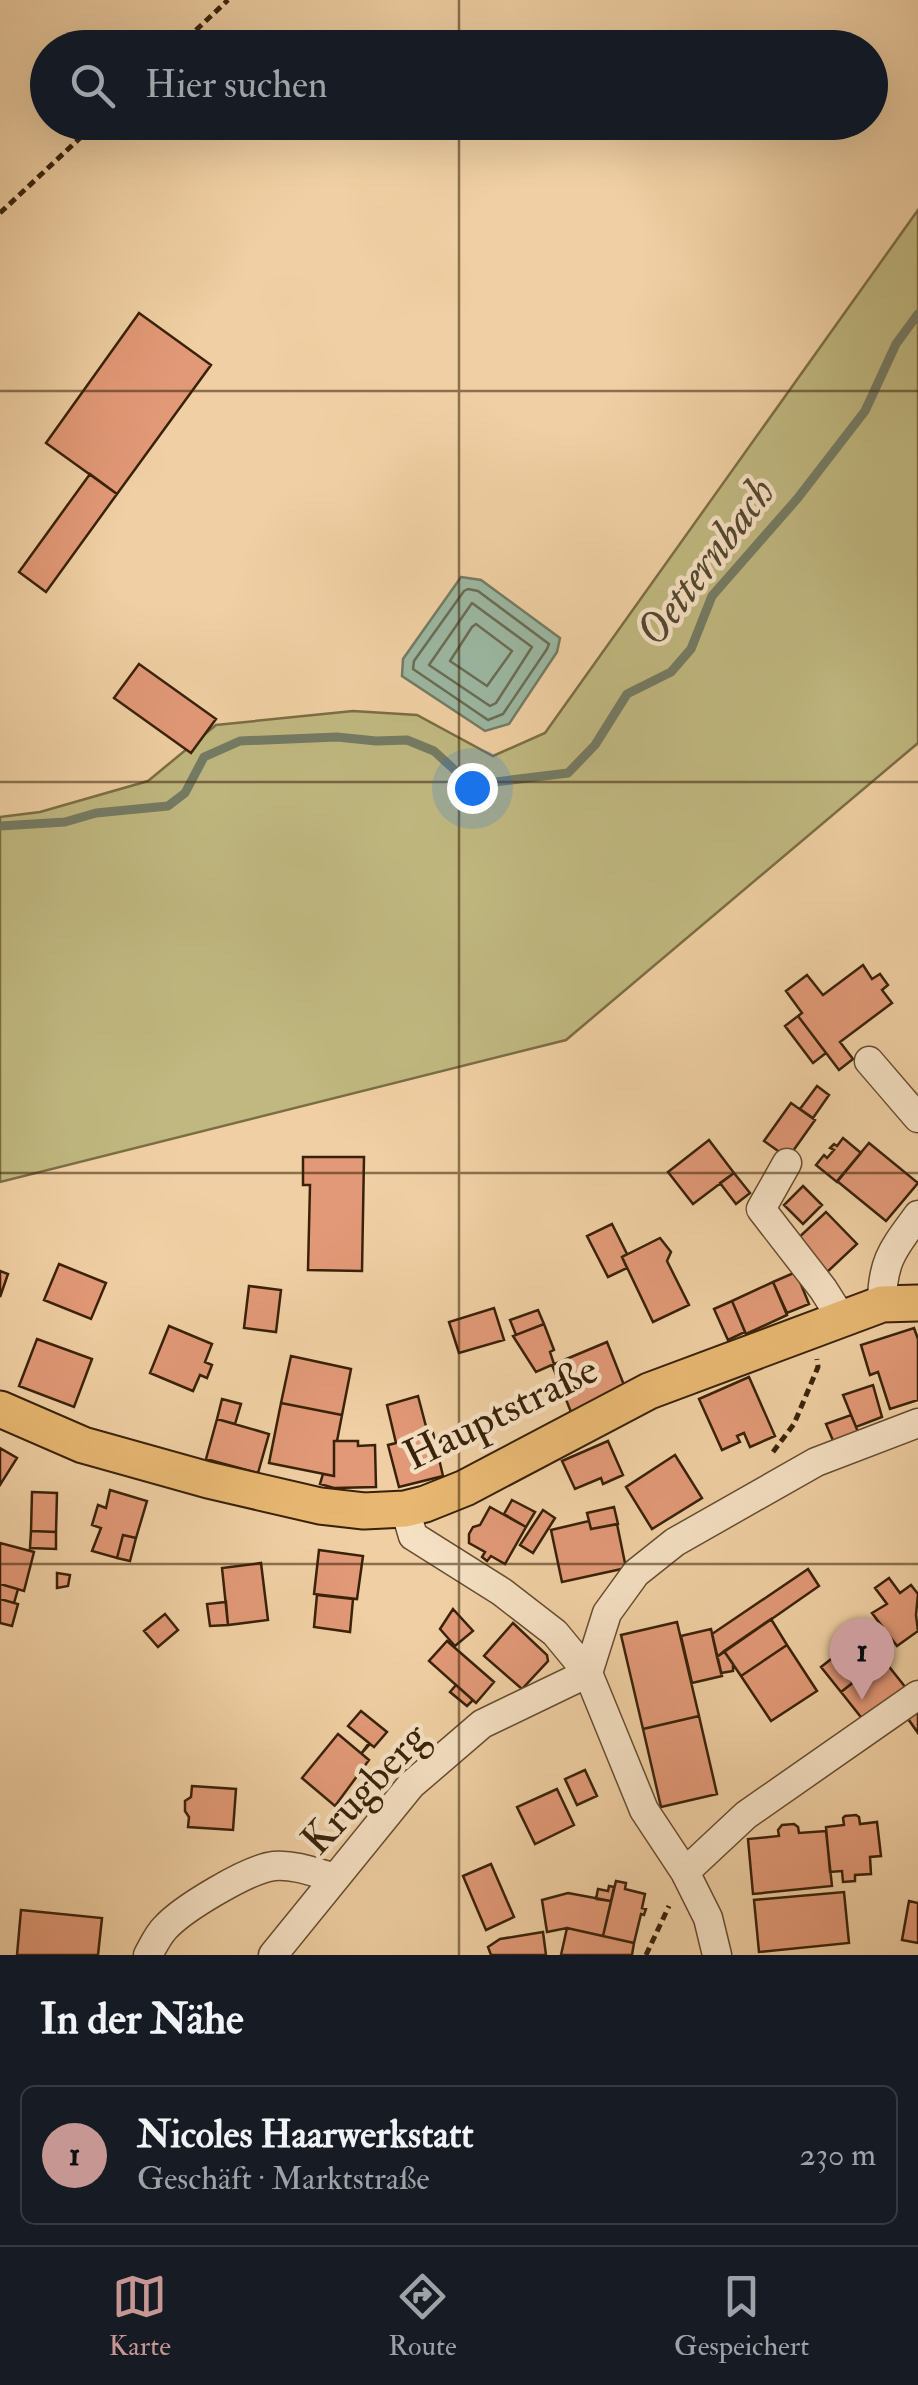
<!DOCTYPE html>
<html lang="de">
<meta charset="utf-8">
<style>
:root{--surface:#171b24;--page:#20242c;--text:#f1f3f6;--muted:#9ea1a6;--line:#363941;--accent:#c59692}
body{margin:0;font-family:"IM FELL Double Pica",serif;background:var(--page);color:var(--text)}
.you{position:absolute;left:472px;top:788px;width:35px;height:35px;margin:-25px;border:8px solid #fff;border-radius:50%;background:#1a73e8;box-shadow:0 0 0 15px #1a73e833}
.badge{display:grid;place-items:center;width:65px;height:65px;border-radius:50%;background:var(--accent);color:#111;font-size:32px;font-weight:700}
.pin{position:absolute;translate:-50% -82px;filter:drop-shadow(0 2px 5px #0008)}
.pin::after{content:'';position:absolute;top:52px;width:35px;height:30px;background:inherit;clip-path:polygon(0 0,100% 0,50% 100%)}
.list{margin:0;padding:0;list-style:none}
h2{display:flex;justify-content:space-between;align-items:center;height:130px;margin:0;padding:0 40px;font-size:42px}
h2 small{font-size:32px;font-weight:400;color:var(--muted)}
.list li{display:grid;grid-template-columns:65px 1fr auto;gap:30px;align-items:center;box-sizing:border-box;height:140px;margin:0 20px 20px;padding:0 20px;border:2px solid var(--line);border-radius:15px}
.list b{display:block;font-size:38px;white-space:nowrap}
.list p{margin:0;font-size:32px;white-space:nowrap;color:var(--muted)}
.list em{font-size:32px;font-style:normal;color:var(--muted)}
.icon{flex:none;width:55px;height:55px;fill:none;stroke:currentColor;stroke-width:2;stroke-linecap:round;stroke-linejoin:round}
.map{position:relative;flex:none;width:918px;height:1955px;overflow:hidden}
.search{position:absolute;background:var(--surface);box-shadow:0 10px 40px #0002;left:30px;right:30px;top:30px;height:110px;display:flex;align-items:center;gap:25px;box-sizing:border-box;padding:0 35px;border-radius:55px;color:var(--muted);font-size:38px}
.sheet{height:290px;background:var(--surface)}
nav{display:flex;justify-content:space-around;align-items:center;box-sizing:border-box;height:140px;border-top:2px solid var(--line);background:var(--surface);font-size:28px;color:var(--muted)}
nav a{display:grid;justify-items:center;gap:5px}
nav .on{color:var(--accent)}
.map>svg:first-child{display:block}
</style>
<div class="map">
<svg width="918" height="1955" viewBox="0 0 918 1955">
<rect width="100%" height="100%" fill="#efcfa3"/>
<filter id="stains"><feTurbulence type="fractalNoise" baseFrequency=".002" numOctaves="4"/><feColorMatrix values="0 0 0 0 .2 0 0 0 0 .09 0 0 0 0 .02 0 0 0 .5 -.17"/></filter>
<radialGradient id="worn" r=".72"><stop offset=".6" stop-color="#630" stop-opacity="0"/><stop offset="1" stop-color="#630" stop-opacity=".3"/></radialGradient>
<path fill="#c0b880" stroke="#7c6d44" stroke-width="2.5" d="M918,210V743L566,1040L0,1182V817L40,812L148,781L216,725L353,711L417,715L493,756L545,733Z"/>
<path fill="#9bb7a1" stroke="#747b64" stroke-width="2.5" d="M461,577L481,580L560,638L557,652L509,724L485,731L402,676L403,659Z"/>
<g fill="none" stroke-linecap="round" stroke-linejoin="round">
<path stroke="#6a6c55" stroke-width="2.5" d="M468,589L478,591L549,644L547,649L503,714L488,720L413,669L414,661L464,591Z
M472,603L532,647L496,703L490,706L429,665Z
M476,624L512,651L487,686L450,661L472,627Z"/>
<path stroke="#747b64" stroke-width="9" d="M0,826L65,822L96,813L168,806L185,793L204,757L240,741L337,737L376,741L407,740L434,751L458,773L487,783L568,773L595,745L627,694L671,672L691,649L712,596L797,499L865,411L896,344L918,314"/>
</g>
<path fill="#e29977" stroke="#392209" stroke-width="2.5" d="M139,313L211,365L117,494L46,443Z
M90,474L117,494L46,592L19,572Z
M139,664L216,719L191,753L114,698Z
M863,965L872,979L880,974L888,985L882,990L892,1003L840,1042L853,1059L839,1070L798,1016L802,1013L786,991L807,975L823,995Z
M798,1016L826,1053L813,1063L785,1026Z
M817,1086L829,1095L813,1118L800,1109Z
M791,1103L815,1120L788,1158L764,1141Z
M843,1138L861,1153L837,1182L816,1165L824,1155L827,1158L834,1150L830,1148L834,1144L837,1146Z
M709,1140L734,1173L693,1204L668,1172Z
M869,1143L918,1183L886,1221L837,1181Z
M303,1157H364L362,1271L308,1270L310,1185H303Z
M734,1173L750,1193L736,1204L720,1183Z
M803,1186L822,1205L803,1224L784,1205Z
M826,1212L857,1244L825,1274L795,1241Z
M612,1224L627,1254L622,1257L627,1268L608,1277L587,1236Z
M660,1238L671,1252L667,1261L689,1305L653,1322L622,1257Z
M59,1264L106,1283L91,1319L44,1300Z
M0,1271L8,1274L0,1297Z
M796,1272L809,1304L787,1313L773,1282Z
M773,1282L787,1315L746,1334L732,1301Z
M249,1286L281,1290L276,1332L244,1328Z
M732,1301L745,1332L728,1340L714,1309Z
M494,1308L504,1340L459,1353L449,1322Z
M538,1310L544,1324L516,1335L510,1320Z
M544,1324L554,1350L550,1352L554,1364L536,1372L513,1336Z
M169,1326L212,1344L205,1362L212,1365L207,1378L200,1375L193,1391L150,1373Z
M914,1328L918,1339V1400L890,1409L878,1372L870,1375L861,1345Z
M37,1339L92,1359L74,1407L19,1386Z
M607,1342L626,1390L571,1412L552,1365Z
M291,1356L351,1369L342,1415L281,1403Z
M749,1377L775,1436L750,1447L744,1433L737,1436L740,1442L722,1450L699,1399Z
M873,1385L882,1417L856,1427L843,1395Z
M418,1396L428,1434L433,1433L443,1476L399,1487L388,1445L396,1443L387,1405Z
M222,1399L241,1404L235,1424L217,1419Z
M281,1403L342,1415L337,1441H334V1476L269,1463Z
M851,1415L859,1434L834,1443L826,1424Z
M217,1419L269,1434L258,1473L206,1459Z
M334,1441H358V1446L375,1445L376,1487L334,1488L320,1484L323,1474L334,1476Z
M608,1441L623,1475L603,1484L601,1478L575,1489L562,1461Z
M0,1448L17,1458L0,1485Z
M675,1455L702,1498L652,1529L626,1487Z
M110,1490L147,1501L136,1538L123,1535L117,1558L92,1551L101,1528L92,1525L98,1505L106,1508Z
M32,1492L57,1493L56,1532L31,1531Z
M512,1500L535,1512L526,1527L504,1514Z
M490,1507L526,1527L505,1564L491,1556L487,1561L482,1557L485,1552L469,1543V1534L473,1527L480,1525Z
M614,1507L618,1524L591,1529L587,1513Z
M543,1510L555,1518L533,1553L520,1545Z
M589,1521L591,1529L617,1524L626,1568L562,1582L551,1530Z
M31,1531L56,1532V1549L30,1548Z
M123,1535L136,1538L130,1561L117,1558Z
M0,1543L34,1552L24,1591L0,1584Z
M319,1550L363,1556L357,1599L314,1594Z
M261,1563L268,1620L228,1625L222,1568Z
M808,1569L819,1586L717,1657L712,1634Z
M57,1573L70,1575L68,1586L57,1588Z
M889,1578L900,1593L911,1585L918,1594L916,1615L918,1631L897,1646L872,1613L887,1604L875,1588Z
M0,1584L18,1589L14,1603L0,1599Z
M317,1595L353,1599L350,1632L314,1627Z
M0,1599L18,1604L12,1626L0,1623Z
M226,1602L228,1625L210,1626L207,1604Z
M453,1609L473,1631L455,1646L440,1629Z
M165,1614L178,1630L158,1647L144,1631Z
M771,1619L787,1645L741,1676L724,1651Z
M677,1622L699,1716L643,1729L621,1635Z
M513,1623L547,1655L548,1661L522,1689L484,1656Z
M711,1629L722,1676L692,1683L681,1636Z
M863,1634L883,1659L841,1692L821,1667Z
M447,1641L494,1682L476,1703L429,1661Z
M787,1645L817,1691L771,1721L741,1676Z
M724,1651L733,1664V1671L721,1673L717,1657Z
M883,1659L906,1688L864,1721L841,1692Z
M456,1685L473,1700L467,1706L450,1692Z
M918,1708V1733L906,1716Z
M361,1711L387,1732L374,1747L370,1744L361,1754L369,1743L348,1726Z
M699,1716L717,1794L661,1807L643,1729Z
M338,1734L369,1760L335,1806L302,1778Z
M585,1770L597,1796L577,1805L565,1779Z
M192,1786L236,1789L233,1830L188,1827L189,1817L185,1811V1801L191,1797Z
M557,1789L574,1825L535,1844L517,1807Z
M856,1815L859,1817L860,1824L877,1822L881,1856L870,1857L871,1874L855,1875V1881L843,1882L842,1871L830,1872L826,1827L844,1825L843,1818L845,1816Z
M794,1824L798,1827L799,1833L826,1831L832,1886L753,1894L748,1839L779,1836L778,1830L782,1825Z
M491,1864L514,1917L486,1930L463,1876Z
M616,1881L626,1883L625,1889L645,1894L642,1908L646,1909L644,1915L641,1914L634,1943L603,1936Z
M609,1886L614,1887L611,1901L596,1899L598,1889L608,1891Z
M844,1892L849,1943L759,1952L754,1900Z
M568,1893L611,1901L603,1936L567,1928L547,1932L542,1900Z
M909,1901L918,1903V1943L902,1940Z
M21,1910L102,1918L98,1955H17Z
M567,1928L634,1943L632,1955H561Z
M543,1932L546,1955H491L488,1947L500,1939Z"/>
<g fill="none" stroke-linecap="round" stroke-linejoin="round">
<defs>
<path id="minor" d="M869,1061L918,1118
M787,1163L761,1209L823,1289L842,1319
M882,1304C882,1260 894,1248 918,1215
M405,1509L413,1536L502,1592L555,1633L588,1673L644,1810L685,1872L708,1918L717,1955
M588,1673L607,1613L636,1573L675,1542L816,1462L918,1423
M685,1872L746,1815L918,1695
M148,1955C153,1946 158,1935 165,1928C182,1909 248,1869 274,1866C294,1864 317,1873 335,1878
M273,1955L411,1785L482,1724L588,1673"/>
<path id="major" d="M0,1409L83,1445L208,1480L320,1506L364,1511L405,1509L425,1504L465,1488L649,1391L882,1304L918,1303"/>
</defs>
<use href="#minor" stroke="#664d30" stroke-width="31"/>
<use href="#major" stroke="#392209" stroke-width="39"/>
<path stroke="#392209" stroke-width="5" stroke-dasharray="8 5" stroke-linecap="butt" d="M177,48L228,0
M0,213L97,122
M773,1452L794,1424L818,1367L817,1359
M646,1955L669,1906"/>
<use href="#minor" stroke="#f5e0c3" stroke-width="28"/>
<use href="#major" stroke="#e8b872" stroke-width="35"/>
</g>
<path fill="none" stroke="#392209" stroke-width="2.5" stroke-opacity="0.55" d="M459,0V48M459,122V1955M0,391H918M0,782H918M0,1173H918M0,1564H918"/>
<g text-anchor="middle" dominant-baseline="central" stroke-width="9" stroke-linejoin="round" paint-order="stroke">
<g font-size="42" fill="#392209" stroke="#f5e0c3">
<text transform="translate(501 1413) rotate(-26)">Hauptstraße</text>
<text transform="translate(365 1789) rotate(-47)">Krugberg</text>
</g>
<g font-size="45" font-style="italic" fill="#52472f" stroke="#f5e0c3">
<text transform="translate(706 562) rotate(-53)">Oetternbach</text>
</g>
</g>
<rect width="100%" height="100%" filter="url(#stains)"/>
<rect width="100%" height="100%" fill="url(#worn)"/>
</svg>
<div class="you"></div>
<div class="pin badge" style="left:862px;top:1700px">1</div>
<div class="search"><svg class="icon" aria-label="search" viewBox="0 0 24 24"><circle cx="10" cy="10" r="6"/><path d="M15 15l6 6"/></svg>Hier suchen</div>
</div>
<section class="sheet">
<h2>In der Nähe<small></small></h2>
<ul class="list">
<li><span class="badge">1</span><div><b>Nicoles Haarwerkstatt</b><p>Geschäft · Marktstraße</p></div><em>230 m</em></li>
</ul>
</section>
<nav>
<a class="on"><svg class="icon" aria-label="map" viewBox="0 0 24 24"><path d="M3 6l6-2 6 2 6-2v14l-6 2-6-2-6 2zM9 4v14M15 6v14"/></svg>Karte</a>
<a><svg class="icon" aria-label="directions" viewBox="0 0 24 24"><path d="M12 3l9 9-9 9-9-9zM9 14v-3h6M13 9l2 2-2 2"/></svg>Route</a>
<a><svg class="icon" aria-label="saved" viewBox="0 0 24 24"><path d="M7 4h10v16l-5-4-5 4z"/></svg>Gespeichert</a>
</nav>
